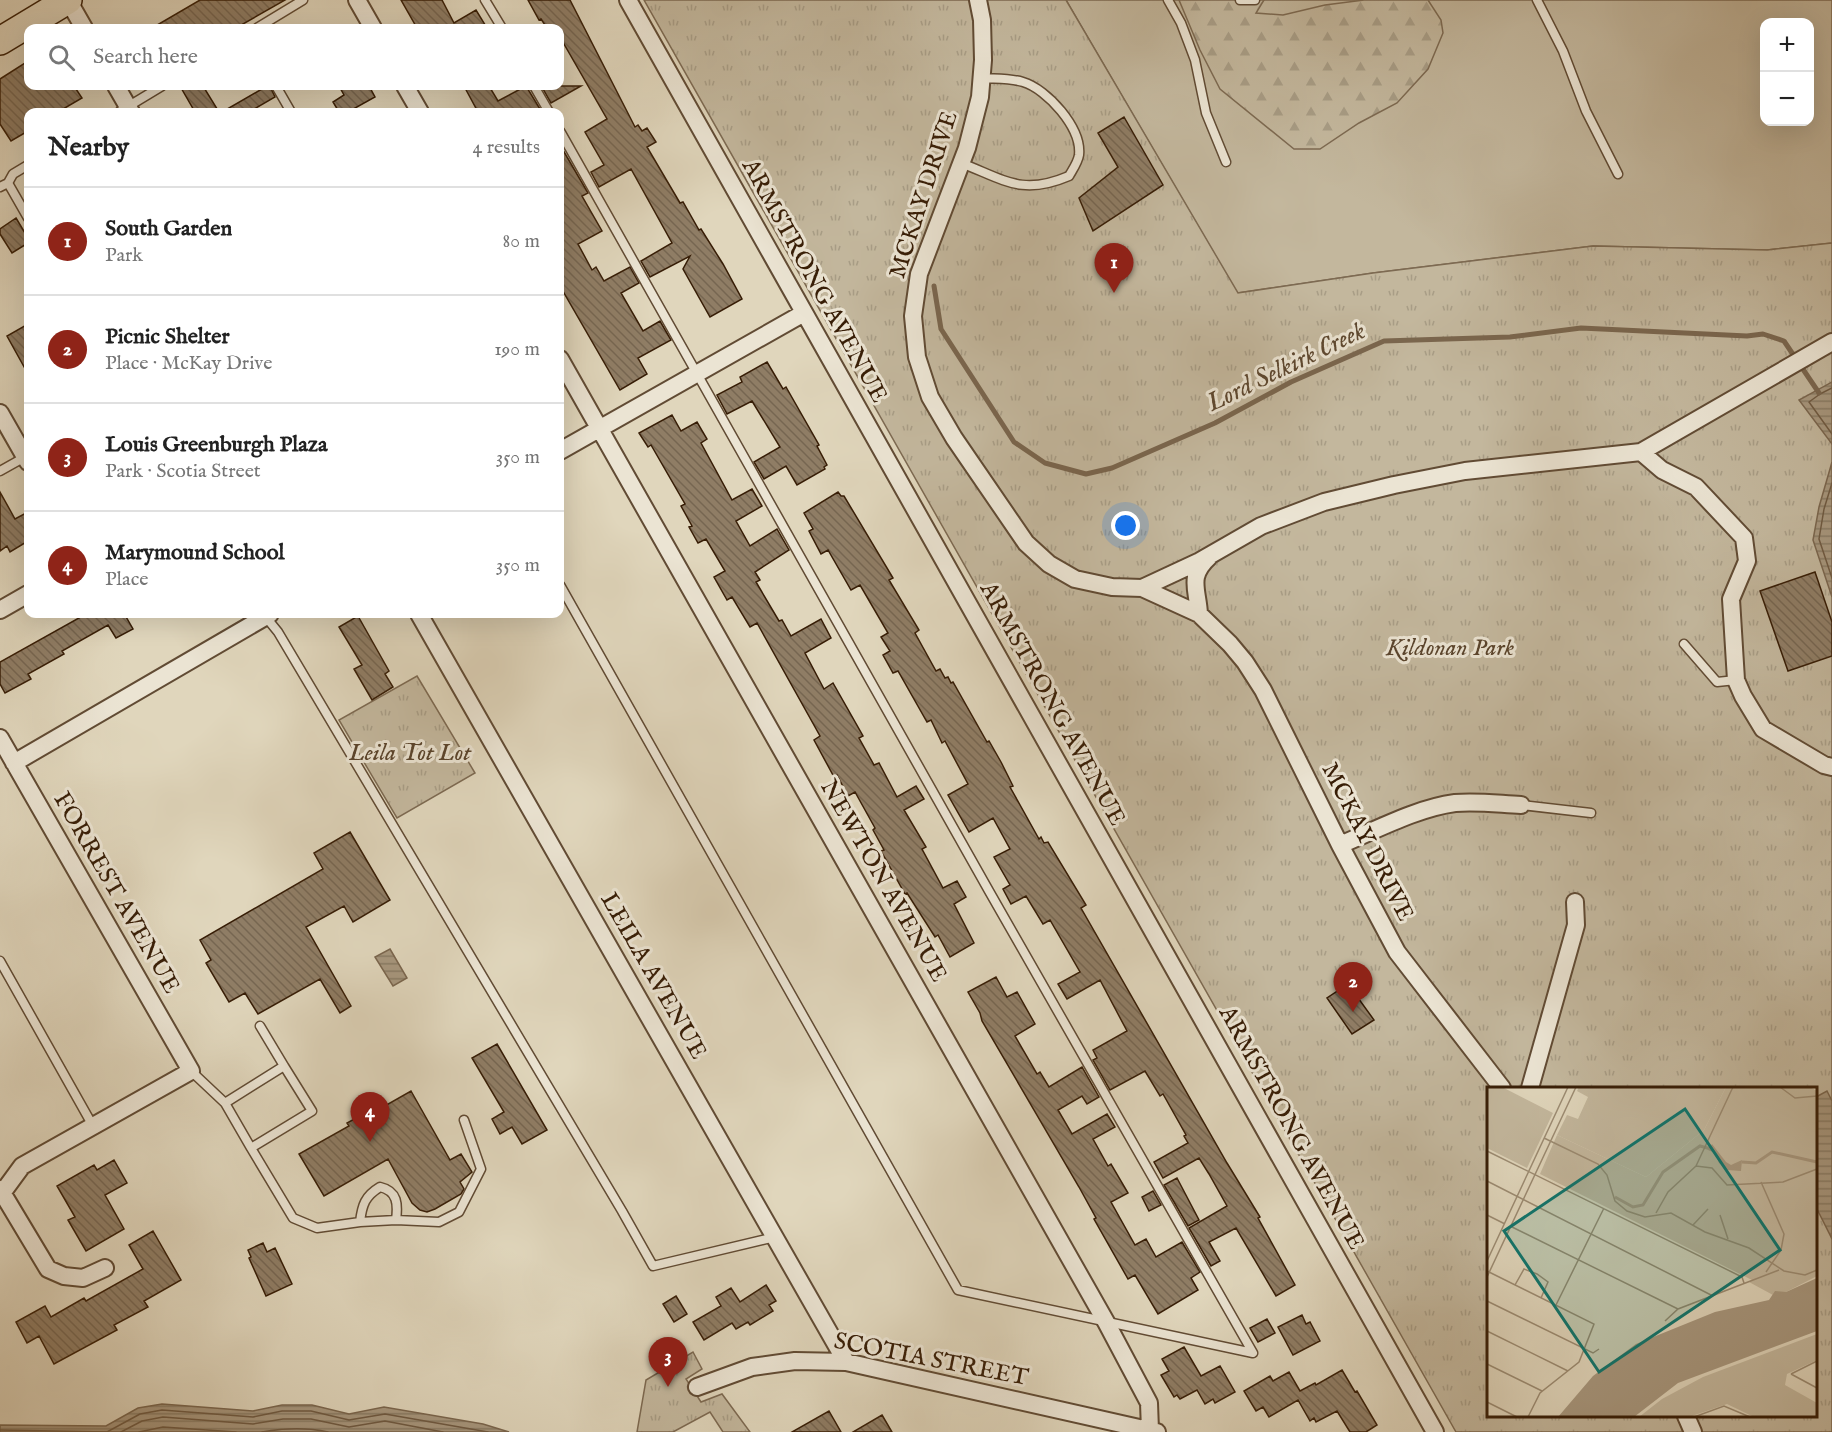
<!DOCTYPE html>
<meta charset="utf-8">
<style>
:root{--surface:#fff;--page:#f2f2f2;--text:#222;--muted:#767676;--line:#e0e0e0;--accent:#8f2418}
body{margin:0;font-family:"IM FELL English",serif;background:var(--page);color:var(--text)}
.controls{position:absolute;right:18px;top:18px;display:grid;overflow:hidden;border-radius:12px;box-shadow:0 6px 24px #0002}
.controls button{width:54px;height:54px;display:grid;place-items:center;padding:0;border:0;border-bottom:2px solid var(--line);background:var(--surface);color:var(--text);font:30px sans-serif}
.you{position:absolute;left:1126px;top:526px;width:21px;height:21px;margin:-15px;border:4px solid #fff;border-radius:50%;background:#1a73e8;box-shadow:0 0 0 9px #1a73e833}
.badge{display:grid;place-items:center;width:39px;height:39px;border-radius:50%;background:var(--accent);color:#fff;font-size:20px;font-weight:700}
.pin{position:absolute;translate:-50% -50px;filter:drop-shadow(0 2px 3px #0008)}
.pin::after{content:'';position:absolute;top:32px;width:21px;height:18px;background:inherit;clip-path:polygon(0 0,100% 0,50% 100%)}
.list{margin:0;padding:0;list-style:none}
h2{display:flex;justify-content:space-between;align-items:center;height:78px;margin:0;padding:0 24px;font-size:26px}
h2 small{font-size:20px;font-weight:400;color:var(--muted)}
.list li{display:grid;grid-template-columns:39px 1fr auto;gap:18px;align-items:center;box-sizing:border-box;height:108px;padding:0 24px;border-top:2px solid var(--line)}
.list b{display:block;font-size:22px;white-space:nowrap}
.list p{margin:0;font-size:20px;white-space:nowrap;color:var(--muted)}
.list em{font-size:20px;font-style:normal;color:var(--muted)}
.icon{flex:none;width:33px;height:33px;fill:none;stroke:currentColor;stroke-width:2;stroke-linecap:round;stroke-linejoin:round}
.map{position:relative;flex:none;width:1832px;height:1432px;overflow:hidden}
.search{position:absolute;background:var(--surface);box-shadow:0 6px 24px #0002;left:24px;top:24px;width:540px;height:66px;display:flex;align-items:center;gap:15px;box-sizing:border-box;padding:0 21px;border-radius:12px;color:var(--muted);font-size:22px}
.panel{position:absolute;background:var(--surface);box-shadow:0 6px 24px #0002;left:24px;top:108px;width:540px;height:510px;border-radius:12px}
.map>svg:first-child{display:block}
</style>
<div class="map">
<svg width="1832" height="1432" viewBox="0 0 1832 1432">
<defs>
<pattern id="forest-firs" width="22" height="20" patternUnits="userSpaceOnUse" patternTransform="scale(1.5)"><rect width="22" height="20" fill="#c3b79d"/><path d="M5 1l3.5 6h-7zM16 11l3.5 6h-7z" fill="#a89d86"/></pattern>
<pattern id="park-tufts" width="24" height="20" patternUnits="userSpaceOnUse" patternTransform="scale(1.5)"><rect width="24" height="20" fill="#c3b79d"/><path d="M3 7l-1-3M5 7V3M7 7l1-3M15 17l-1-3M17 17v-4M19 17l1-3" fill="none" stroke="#a89d86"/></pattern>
<pattern id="water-rules" width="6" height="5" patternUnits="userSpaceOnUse" patternTransform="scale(1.5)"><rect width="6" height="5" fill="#a7977e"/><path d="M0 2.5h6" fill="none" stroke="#897b65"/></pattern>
<pattern id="building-back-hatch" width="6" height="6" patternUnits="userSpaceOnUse" patternTransform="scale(1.5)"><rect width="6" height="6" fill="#8f7d65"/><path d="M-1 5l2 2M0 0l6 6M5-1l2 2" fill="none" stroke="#766651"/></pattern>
</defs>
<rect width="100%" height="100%" fill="#e0d6bc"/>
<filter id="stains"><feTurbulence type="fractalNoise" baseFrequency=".00333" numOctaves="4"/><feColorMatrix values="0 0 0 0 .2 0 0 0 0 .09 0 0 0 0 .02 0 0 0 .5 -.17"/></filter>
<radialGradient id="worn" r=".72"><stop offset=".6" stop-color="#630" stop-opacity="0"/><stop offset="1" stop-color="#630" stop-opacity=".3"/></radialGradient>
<path fill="#c3b79d" stroke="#7d6a52" stroke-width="1.5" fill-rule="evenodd" d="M1066,0H1832V243L1767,250L1593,246L1373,273L1237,293ZM1764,22H1810V122H1764Z"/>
<path fill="url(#forest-firs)" stroke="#7d6a52" stroke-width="1.5" d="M1179,0H1264L1256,13L1283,15L1325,5L1364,0H1428L1441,20L1443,33L1428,69L1397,103L1359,123L1320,149H1294L1220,89L1200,50Z"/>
<path fill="url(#park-tufts)" stroke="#7d6a52" stroke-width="1.5" fill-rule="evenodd" d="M644,0H1066L1238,293L1373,273L1593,246L1767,250L1832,243V1432H1456ZM1488,1088H1816V1416H1488Z
M417,676L475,773L397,818L339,720Z
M693,1352L702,1369L686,1379L701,1402L722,1394L750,1432H723L710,1412L673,1432H637L646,1380Z"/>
<path fill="url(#water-rules)" stroke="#7a664e" stroke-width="1.5" d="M1832,382V444L1799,400Z
M1832,462V597L1813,540L1819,507Z
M390,949L407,978L393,986L375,957Z
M1827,1091L1832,1101V1239L1816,1207V1097Z
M162,1404L253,1411L282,1405H312L349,1414L384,1407L483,1424L509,1432H0V1425L106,1426L138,1408Z"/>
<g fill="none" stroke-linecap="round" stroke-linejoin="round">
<path stroke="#6f5a42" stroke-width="1.5" d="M1832,388L1820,394L1809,402L1832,434
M1832,483L1824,509L1819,539L1832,578
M0,1430L107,1432L140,1414L162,1410L253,1417L282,1411H311L349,1420L385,1414L488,1432
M121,1432L142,1421L163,1417L253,1424L283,1419H311L349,1427L385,1421L443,1432
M139,1432L163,1427L236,1432
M262,1432C285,1428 305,1427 328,1432"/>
<path stroke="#7a664e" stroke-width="5" d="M934,286L941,329L1014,442L1045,463L1086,474L1112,468L1215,423L1291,382L1384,341L1510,337L1581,328L1747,336L1763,334L1784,341L1819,393"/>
</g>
<path fill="url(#building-back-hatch)" stroke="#371d06" stroke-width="1.5" d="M200,0H285L236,28H152Z
M401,0H442L454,23L476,10L487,28H417Z
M528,0H570L635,127L638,125L642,131L647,128L656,142L647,147L680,203L683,202L699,230L701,229L723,264L742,299L710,317L683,269L690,256L650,277L641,261L672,243L631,169L599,187L591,172L604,165L585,132L607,119L560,37V28H547L541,19L539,20Z
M28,61V86H74L82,98L58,112H28V131L11,141L0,124V79Z
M180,86H203L219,112H195Z
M267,86H270L275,97L249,112H222Z
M339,86H369L375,97L348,112H339L333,102L344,95Z
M464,86H489L498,101L526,86L540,109L534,112H478Z
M546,86H581L551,103L542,87Z
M1124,117L1163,185L1093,231L1079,198L1118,167L1098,133Z
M560,145L588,193L582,196L602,231L578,244L592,270L596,267L604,281L630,267L639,283L621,293L643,331L660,321L671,340L638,358L647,374L620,390L560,286Z
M16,218L28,238V243L12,253L0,234V229Z
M28,324V374L7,336Z
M767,362L783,389L786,387L819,445L817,446L827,465L824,467L825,469L797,485L786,466L764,479L754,462L780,447L752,401L727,414L717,395L742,382L740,377Z
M672,415L681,431L697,422L707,439L701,443L732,500L752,489L762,506L736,521L750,546L777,529L789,550L755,572L760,580L756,582L779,621L782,620L791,636L821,619L831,638L805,653L824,689L833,683L863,736L859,738L874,765L879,763L897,797L916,786L924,799L904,810L926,847L922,849L943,888L957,881L966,897L954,904L974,943L950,957L938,935L935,937L907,893L905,894L881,851L884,850L873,830L875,828L855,792L848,796L837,775L834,777L814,740L820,736L757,623L750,627L732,597L727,600L714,577L725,571L706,539L698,543L689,527L692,526L681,506L685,504L651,445L648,447L639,433Z
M0,492L15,519L28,512V541L10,552L7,546L0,551Z
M838,492L841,496H844L893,578L889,580L919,630L915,633L936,671L940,669L945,678L948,677L951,683L953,682L987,742L989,741L1001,762L1013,786L1010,787L1039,839L1041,837L1044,843L1048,842L1086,905L1081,908L1227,1163L1260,1217L1258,1218L1295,1285L1276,1296L1236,1228L1209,1242L1220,1261L1211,1266L1189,1228L1227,1206L1209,1174L1199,1158L1163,1178L1154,1162L1188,1143L1184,1136L1186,1135L1163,1094L1160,1096L1145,1071L1110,1090L1093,1060L1097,1058L1093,1050L1127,1031L1100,980L1067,999L1058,984L1080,972L1050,920L1043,924L1026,896L1011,904L1003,889L1010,885L994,857L1010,849L993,818L969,832L948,795L968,784L945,741L942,743L931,720L927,722L898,671L893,673L883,655L890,651L881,637L888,633L860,585L851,590L828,550L821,554L809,531L813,529L804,513Z
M1815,572L1832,622V656L1788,671L1760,591Z
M86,614H127L125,615L133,629L116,638L108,625L62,651L64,654L28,674L31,679L5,693L0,684V662Z
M358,616L389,671L385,674L393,687L372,700L354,669L362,665L339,627Z
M350,832L390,900L353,922L344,906L306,927L351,1006L340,1013L320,979L258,1014L245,993L229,1002L206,963L211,960L200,940L323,869L314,853Z
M996,977L1007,997L1017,992L1035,1024L1015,1036L1037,1074L1040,1072L1049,1087L1082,1067L1099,1097L1087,1104L1082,1096L1058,1110L1072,1134L1107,1114L1115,1127L1093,1139L1108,1166L1111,1164L1128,1193L1111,1202L1135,1245L1146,1239L1156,1257L1182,1242L1200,1272L1191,1278L1198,1290L1158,1314L1135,1275L1128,1279L1094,1219L1096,1218L1079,1187L982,1021L980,1013L968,992Z
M1348,984L1374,1020L1352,1034L1327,998Z
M497,1044L547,1130L522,1144L512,1127L500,1134L492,1119L504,1112L472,1058Z
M411,1091L450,1160L461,1154L472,1172L460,1182L464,1189L461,1194L435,1209L427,1212L420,1210L412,1203L388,1159L324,1196L299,1154L349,1126L347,1123L360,1116L362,1119Z
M114,1160L127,1183L105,1195L124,1229L86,1251L68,1220L75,1217L57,1186L94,1165L97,1170Z
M1177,1178L1199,1220L1188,1226L1164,1185Z
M1153,1191L1161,1205L1149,1211L1142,1197Z
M153,1231L181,1280L144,1301L148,1307L114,1325L117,1330L54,1364L39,1336L27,1343L16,1322L45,1306L51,1317L84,1298L86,1301L143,1269L129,1245Z
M263,1243L267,1252L275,1248L292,1284L266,1296L249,1258L251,1257L248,1250Z
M766,1285L776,1301L769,1305L773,1311L750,1325L748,1322L736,1329L732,1323L704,1340L693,1322L721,1306L716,1297L731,1288L740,1302Z
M676,1296L687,1314L674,1322L663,1304Z
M1302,1315L1306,1324L1310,1322L1320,1341L1293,1355L1278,1327Z
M1267,1319L1275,1333L1258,1342L1250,1328Z
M1184,1347L1201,1376L1220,1366L1235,1392L1215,1403L1213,1399L1205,1404L1197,1390L1180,1399L1177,1395L1174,1397L1161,1375L1169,1371L1162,1359Z
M1342,1370L1355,1392L1357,1391L1377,1425L1366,1432H1350L1337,1411L1316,1422L1314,1418L1310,1421L1298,1400L1269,1417L1263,1407L1256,1411L1244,1391L1270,1376L1273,1381L1289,1372L1300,1391L1315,1383L1316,1385Z
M829,1411L841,1432H792Z
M882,1415L892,1432H853Z"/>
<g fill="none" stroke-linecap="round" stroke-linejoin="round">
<defs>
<path id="lane" d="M485,0L502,28
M1168,0L1181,23L1195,60L1206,113L1226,162
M1240,0H1255
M1537,0L1563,51L1586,111L1618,174
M257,28L303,0
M276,86L291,112
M534,86L549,112
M119,112L162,86
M560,131L989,891L1253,1353L958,1290L560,585
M961,163C1005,180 1022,196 1069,176C1073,169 1078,162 1079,155C1082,128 1047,89 1023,82C1010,78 995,79 982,78
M8,183L28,218
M0,187L8,183L13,174L28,165
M0,471L25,457
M265,616L278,632L622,1211L653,1266L775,1237
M1684,644L1717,682L1736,680
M1521,805L1591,813
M0,961L93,1126
M260,1026L284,1066
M191,1071L225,1103L284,1066L312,1111L251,1148L225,1103
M251,1148L293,1218L317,1228L360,1222L396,1220L439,1222L459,1212L481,1169L464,1120
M360,1222C362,1205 365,1196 380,1187C398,1191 398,1205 396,1220"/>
<path id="street" d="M68,0L84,28
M357,0L373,28
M628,0L1435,1432
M978,0L982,20L983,60L980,97L967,148L919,274L913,316L917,357L930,397L954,438L1026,543L1049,564L1075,579L1112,587L1142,588L1199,614L1230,644L1245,662L1263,690L1340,845L1397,952L1502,1088
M116,86L131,112
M405,86L420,112
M560,359L1106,1322L1149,1403L1150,1430
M0,413L28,462
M560,451L804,313
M1641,452L1662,470L1696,487L1744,538L1747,561L1731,599L1736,680L1743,696L1763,729L1824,765L1832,767
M1142,588L1200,561L1261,526L1324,502L1394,485L1465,471L1641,452L1832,342
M0,610L28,594
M419,614L846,1362
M1199,614C1198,590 1187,577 1209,557
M0,738L191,1071L22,1166L0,1196
M14,763L270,614
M1340,845C1376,830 1417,808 1455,803C1477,801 1499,804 1521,805
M1530,1088L1576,925L1575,902
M0,1189L48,1269L64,1276L83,1278L105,1268
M697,1387L752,1367L795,1361L846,1362L1157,1432
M1686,1416L1693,1432"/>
<path id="primary" d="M0,41L68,0"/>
</defs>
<use href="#lane" stroke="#614b34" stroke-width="11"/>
<use href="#street" stroke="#614b34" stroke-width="20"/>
<use href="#primary" stroke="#371d06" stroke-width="30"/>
<use href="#lane" stroke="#ebe4d3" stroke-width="8"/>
<use href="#street" stroke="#ebe4d3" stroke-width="16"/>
<use href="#primary" stroke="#e0d6bc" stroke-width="27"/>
</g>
<g text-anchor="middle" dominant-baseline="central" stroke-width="6" stroke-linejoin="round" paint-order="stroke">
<g font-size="24" fill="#371d06" stroke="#ebe4d3">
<text transform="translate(924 195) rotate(-72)">MCKAY DRIVE</text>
<text transform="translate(814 281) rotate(61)">ARMSTRONG AVENUE</text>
<text transform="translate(1052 704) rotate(61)">ARMSTRONG AVENUE</text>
<text transform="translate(1367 842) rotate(63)">MCKAY DRIVE</text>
<text transform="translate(883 881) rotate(60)">NEWTON AVENUE</text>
<text transform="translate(116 893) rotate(60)">FORREST AVENUE</text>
<text transform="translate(653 976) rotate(60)">LEILA AVENUE</text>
<text transform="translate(1291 1128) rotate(61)">ARMSTRONG AVENUE</text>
<text transform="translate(931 1360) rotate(11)">SCOTIA STREET</text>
</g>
<g font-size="24" font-style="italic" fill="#5a442c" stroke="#ebe4d3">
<text x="1450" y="648">Kildonan Park</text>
<text x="410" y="753">Leila Tot Lot</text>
</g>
<g font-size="26" font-style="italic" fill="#5e4830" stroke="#ebe4d3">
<text transform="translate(1286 367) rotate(-26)">Lord Selkirk Creek</text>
</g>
</g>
<g transform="translate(1487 1087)">
<rect width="330" height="330" fill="#e0d6bc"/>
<path d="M92,0H239L217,43L159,90L70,48L80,28L91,32L101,10L90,4Z" fill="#c3b79d"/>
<path d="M165,0H186L161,26L158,20L169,10ZM105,23H111L110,29L116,33L125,23L117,47L105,45L97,37ZM131,37L135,39L130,50L137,57L146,41L155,37L142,61L155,49L161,50L157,71H143L126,61L123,45Z" fill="#c3b79d"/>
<path d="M0,0H15L66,26L40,81L0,61Z" fill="#c3b79d"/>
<path d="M239,0H323L330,4V189L299,205L286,208L262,195L265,193L53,87L70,48L159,90L217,43ZM330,247V273L300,287L298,298L330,316V330H267L240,317L202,330H152L175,312L216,290Z" fill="#c3b79d"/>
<path d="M225,57L239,75L244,78L255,73L254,84L240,83L232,76L228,66L221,63ZM330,191V244L191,296L147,330H71L106,289L149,257L228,225L282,213L288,204L299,205Z" fill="#a7977e"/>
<path fill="none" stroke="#a7977e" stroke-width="3" d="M255,75L269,76L285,65L330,75M128,110L146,120L156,118L176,85L213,59L224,62"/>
<path fill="none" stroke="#9c8c73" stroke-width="1.5" d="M293,0L308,11L330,9M57,51L111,77L120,88L128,114L140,124L158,130L184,126L218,145L262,161L297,184L318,188L330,183M0,64L255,190L257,196M209,79L246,0M0,94L226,209M274,95L297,147L294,163L279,185M169,126L181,105L209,79L225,81L240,98L296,95L330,82M0,128L18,137M233,128L241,152M206,138L221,122M23,139L191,222M0,174L81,0M0,184L107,237L92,275L53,306L41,330M0,190L89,0M28,198L37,182L50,187L61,195L54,211M0,214L106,266L112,262M69,218L117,121M178,234L191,222L292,183M0,244L81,284M0,277L55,304M304,287L330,301M304,287L330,274M0,315L30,330M207,330L237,319L263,330"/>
<path fill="#0f766e" fill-opacity="0.15" stroke="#0f766e" stroke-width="3" d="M198,22L293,163L112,285L17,144Z"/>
<rect width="330" height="330" fill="none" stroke="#371d06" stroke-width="3"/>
</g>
<rect width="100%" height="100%" filter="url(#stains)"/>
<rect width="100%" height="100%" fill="url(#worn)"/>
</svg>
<div class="controls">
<button>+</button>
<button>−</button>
</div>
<div class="you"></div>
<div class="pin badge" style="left:1114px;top:293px">1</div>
<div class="pin badge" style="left:1353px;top:1012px">2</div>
<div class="pin badge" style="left:668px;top:1387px">3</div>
<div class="pin badge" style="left:370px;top:1142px">4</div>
<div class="search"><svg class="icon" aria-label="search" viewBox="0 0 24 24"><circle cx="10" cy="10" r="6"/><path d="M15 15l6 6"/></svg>Search here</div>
<section class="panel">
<h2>Nearby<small>4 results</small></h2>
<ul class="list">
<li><span class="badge">1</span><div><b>South Garden</b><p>Park</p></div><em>80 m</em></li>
<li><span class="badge">2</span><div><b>Picnic Shelter</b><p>Place · McKay Drive</p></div><em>190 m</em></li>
<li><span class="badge">3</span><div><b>Louis Greenburgh Plaza</b><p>Park · Scotia Street</p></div><em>350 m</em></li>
<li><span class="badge">4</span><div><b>Marymound School</b><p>Place</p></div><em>350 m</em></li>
</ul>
</section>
</div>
